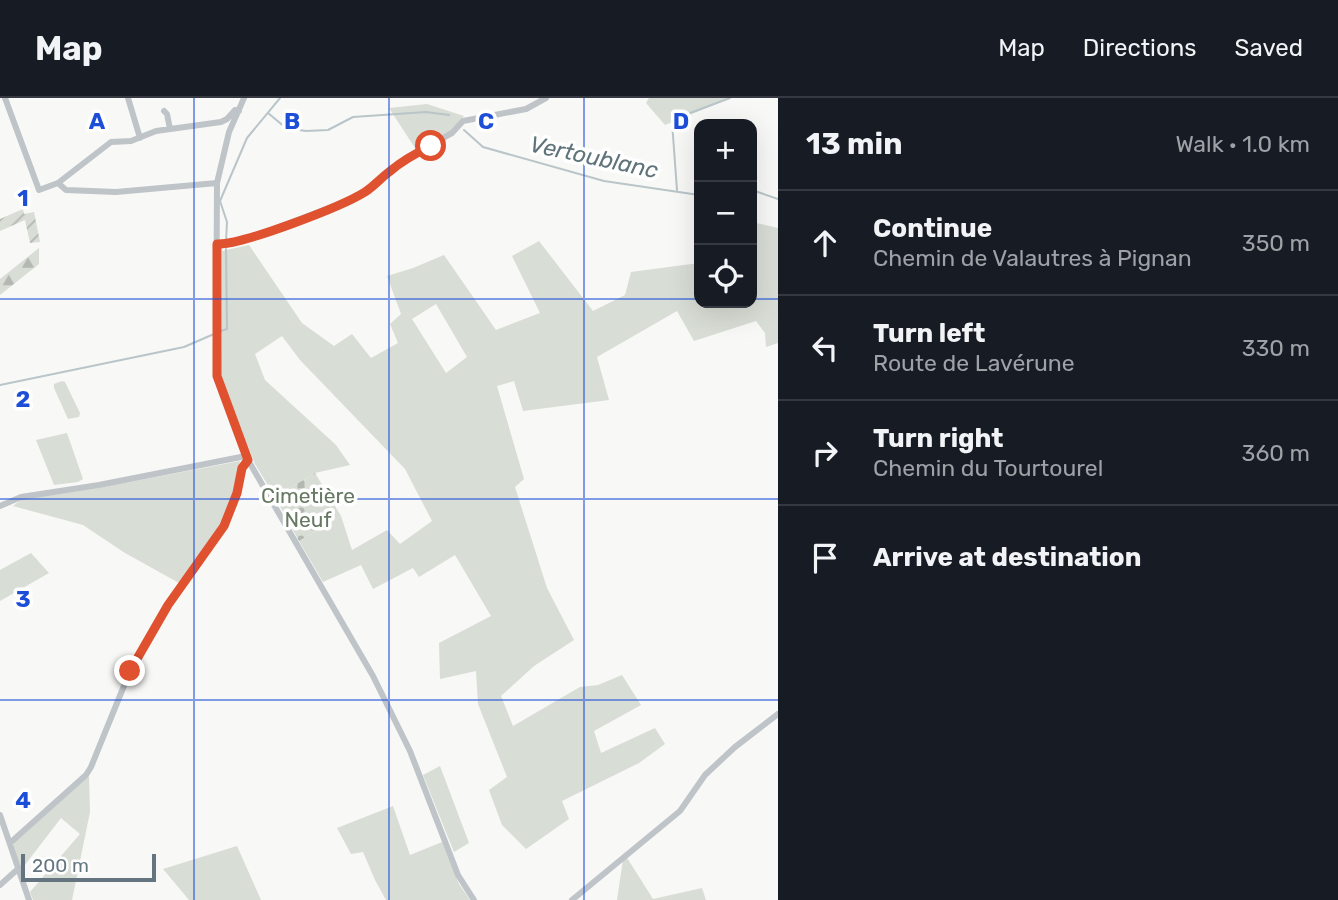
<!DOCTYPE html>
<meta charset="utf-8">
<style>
:root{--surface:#171b24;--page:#20242c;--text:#f1f3f6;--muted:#9ea1a6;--line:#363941}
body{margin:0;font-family:Rubik,sans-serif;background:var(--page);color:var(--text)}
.controls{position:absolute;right:21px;top:21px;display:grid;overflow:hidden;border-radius:14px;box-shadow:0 7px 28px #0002}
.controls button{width:63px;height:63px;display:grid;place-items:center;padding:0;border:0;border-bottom:2px solid var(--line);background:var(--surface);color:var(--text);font:35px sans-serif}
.scale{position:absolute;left:21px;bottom:18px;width:135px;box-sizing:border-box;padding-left:7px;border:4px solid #647580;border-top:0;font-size:19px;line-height:24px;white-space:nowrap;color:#647580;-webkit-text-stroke:5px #fff;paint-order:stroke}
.stop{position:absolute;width:21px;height:21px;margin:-16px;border:5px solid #df512f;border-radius:50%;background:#fff}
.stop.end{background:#df512f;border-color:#fff;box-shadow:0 2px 7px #0008}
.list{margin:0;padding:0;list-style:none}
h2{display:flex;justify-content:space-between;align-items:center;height:91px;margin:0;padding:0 28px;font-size:30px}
h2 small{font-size:23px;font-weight:400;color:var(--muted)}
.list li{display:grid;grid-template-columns:46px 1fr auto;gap:21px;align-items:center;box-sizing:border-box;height:105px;padding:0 28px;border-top:2px solid var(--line)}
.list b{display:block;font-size:26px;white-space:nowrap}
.list p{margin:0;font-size:23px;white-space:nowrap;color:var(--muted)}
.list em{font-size:23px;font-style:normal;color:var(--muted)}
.icon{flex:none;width:38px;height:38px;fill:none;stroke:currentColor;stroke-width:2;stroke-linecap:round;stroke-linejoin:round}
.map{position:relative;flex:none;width:778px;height:802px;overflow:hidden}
header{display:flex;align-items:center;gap:42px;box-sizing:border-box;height:98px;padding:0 35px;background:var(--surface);border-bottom:2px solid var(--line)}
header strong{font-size:33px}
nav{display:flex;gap:38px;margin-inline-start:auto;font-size:24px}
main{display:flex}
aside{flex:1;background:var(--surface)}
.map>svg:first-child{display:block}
</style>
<header>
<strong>Map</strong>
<nav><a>Map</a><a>Directions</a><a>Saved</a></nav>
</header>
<main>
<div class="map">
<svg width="778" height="802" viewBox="0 0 778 802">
<defs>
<pattern id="forest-firs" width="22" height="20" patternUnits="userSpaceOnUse" patternTransform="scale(1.75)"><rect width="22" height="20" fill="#d8ddd5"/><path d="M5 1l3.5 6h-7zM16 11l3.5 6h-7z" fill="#b3b8b2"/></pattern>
<pattern id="cemetery-stones" width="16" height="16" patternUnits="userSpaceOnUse" patternTransform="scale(1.75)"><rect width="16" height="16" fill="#d8ddd5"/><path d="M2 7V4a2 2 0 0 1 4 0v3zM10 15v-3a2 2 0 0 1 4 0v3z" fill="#b3b8b2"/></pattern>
<pattern id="garden-furrows" width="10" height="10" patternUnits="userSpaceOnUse" patternTransform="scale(1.75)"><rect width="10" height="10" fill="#d8ddd5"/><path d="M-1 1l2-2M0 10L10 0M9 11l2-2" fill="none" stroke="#b3b8b2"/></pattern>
</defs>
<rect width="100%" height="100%" fill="#f8f8f6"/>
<path fill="#d8ddd5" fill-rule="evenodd" d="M649,0H731L665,27L646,5Z
M427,6L464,18L450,33L415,50L389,10Z
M756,125L778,130V245L766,249L765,235L756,223L694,243L677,213L597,259L609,302L523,313L514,283L497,288L524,381L515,389L547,490L574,542L534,568L501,598L513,628L580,589L598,587L622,577L641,607L594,633L601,655L655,630L665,646L639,665L562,703L569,721L526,751L502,727L489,692L507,679L478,606L476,573L440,581L439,545L491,518L455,457L419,479L413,470L373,491L361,467L323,484L299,443L341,418L352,452L387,432L400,446L432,423L405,371L300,262L282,238L255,256L265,282L336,347L350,367L315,375L275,399L255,366L221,282L222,153L249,147L302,225L334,248L352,236L371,260L398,245L390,226L401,216L387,178L413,170L444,157L496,232L540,215L512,158L539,143L593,213L625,197L631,174L699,165V205H752V133ZM436,206L467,259L446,275L412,221Z
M62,283L65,284L80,315L79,319L68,321L54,290V286Z
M67,335L83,381L78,384L54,387L36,342Z
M240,363L234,394L221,428L179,485L125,455L83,427L13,408L22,401L93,391Z
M31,455L49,475L0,503V472Z
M440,668L469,745L454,754L423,677Z
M89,678L90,714L72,802H33L30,794L80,736L61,720L21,772L13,746Z
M393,708L410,757L442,744L459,786L470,802H386L375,782L363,754L351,756L337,730Z
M237,748L261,802H189L163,771Z
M624,755L653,801L702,790L706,802H617Z"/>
<path fill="url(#forest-firs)" d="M39,150V166L0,197V181Z"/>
<path fill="url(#cemetery-stones)" d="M315,375L341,418L299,443L275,399Z"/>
<path fill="url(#garden-furrows)" d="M23,111L24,116L34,114L40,144L30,145L25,122L0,133V121Z"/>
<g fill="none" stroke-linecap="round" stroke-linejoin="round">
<path stroke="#b9c5c9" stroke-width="2" d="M268,15L286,30L306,33L328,32L353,19L426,14L449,17
M464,32L483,49L604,83L699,97
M677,92L672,24L674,21L730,0
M752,92L778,101
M226,143L227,124L220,103L247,40L280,0
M218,234L227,231L226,151
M0,287L184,249L214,236"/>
<path stroke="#bfc4c8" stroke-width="6" d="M5,0L39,92L58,85L111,44L131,43L156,33L221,24L227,21L235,12L239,13
M128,0L140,40
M244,0L229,34L217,85L216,269L221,290L248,362L373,578L410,653L458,777L474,802
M164,13L167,16L170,31
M58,85L66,92L116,94L217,85
M217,146L226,147L266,134L350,102L371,90L412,57L452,35L463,23L526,11L546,0
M0,408L21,399L99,387L246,358
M0,717L29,802
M10,745L86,677L91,669L130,573L168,507L224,428L237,395L242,370L248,362
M0,787L19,770
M572,802L680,713L705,677L735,649L778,616"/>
</g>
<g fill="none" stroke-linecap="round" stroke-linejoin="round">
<path stroke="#df512f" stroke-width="9" d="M130,573L168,507L224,428L237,395L242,370L248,362L217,278V146C242,147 341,109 365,94C374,88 381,80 389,74C402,63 416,55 431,48"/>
</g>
<path fill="none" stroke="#1d4ed8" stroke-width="2" stroke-opacity="0.55" d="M194,0V802M389,0V802M584,0V802M0,201H699M752,201H778M0,401H778M0,602H778"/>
<g text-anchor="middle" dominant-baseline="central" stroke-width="7" stroke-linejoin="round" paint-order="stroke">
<g font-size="21" fill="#677863" stroke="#fff">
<text x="308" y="397">Cimetière<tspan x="308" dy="24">Neuf</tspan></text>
</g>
<g font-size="23" font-style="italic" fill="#5f747a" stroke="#fff">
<text transform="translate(594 59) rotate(12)">Vertoublanc</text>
</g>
</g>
<g font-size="23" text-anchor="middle" font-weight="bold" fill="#1d4ed8" stroke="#fff" stroke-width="7" stroke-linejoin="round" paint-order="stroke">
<text x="97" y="31">A</text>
<text x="292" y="31">B</text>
<text x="486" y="31">C</text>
<text x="681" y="31">D</text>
<text x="23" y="108">1</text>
<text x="23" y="309">2</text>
<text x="23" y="509">3</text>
<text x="23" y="710">4</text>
</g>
</svg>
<div class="controls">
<button>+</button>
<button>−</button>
<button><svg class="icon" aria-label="locate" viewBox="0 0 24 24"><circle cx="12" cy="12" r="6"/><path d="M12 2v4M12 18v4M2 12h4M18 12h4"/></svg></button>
</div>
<div class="scale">200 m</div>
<div class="stop" style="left:431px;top:48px"></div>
<div class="stop end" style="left:130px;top:573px"></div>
</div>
<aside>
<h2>13 min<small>Walk · 1.0 km</small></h2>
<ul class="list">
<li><svg class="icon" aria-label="ahead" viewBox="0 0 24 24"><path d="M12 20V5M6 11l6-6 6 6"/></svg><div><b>Continue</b><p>Chemin de Valautres à Pignan</p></div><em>350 m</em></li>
<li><svg class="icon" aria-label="left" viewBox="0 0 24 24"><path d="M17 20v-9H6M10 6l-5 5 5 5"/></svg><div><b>Turn left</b><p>Route de Lavérune</p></div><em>330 m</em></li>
<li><svg class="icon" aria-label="right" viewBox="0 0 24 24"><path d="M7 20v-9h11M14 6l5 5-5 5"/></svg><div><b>Turn right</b><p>Chemin du Tourtourel</p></div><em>360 m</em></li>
<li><svg class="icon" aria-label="arrive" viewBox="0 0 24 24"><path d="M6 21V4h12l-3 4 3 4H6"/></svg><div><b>Arrive at destination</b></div></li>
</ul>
</aside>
</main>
